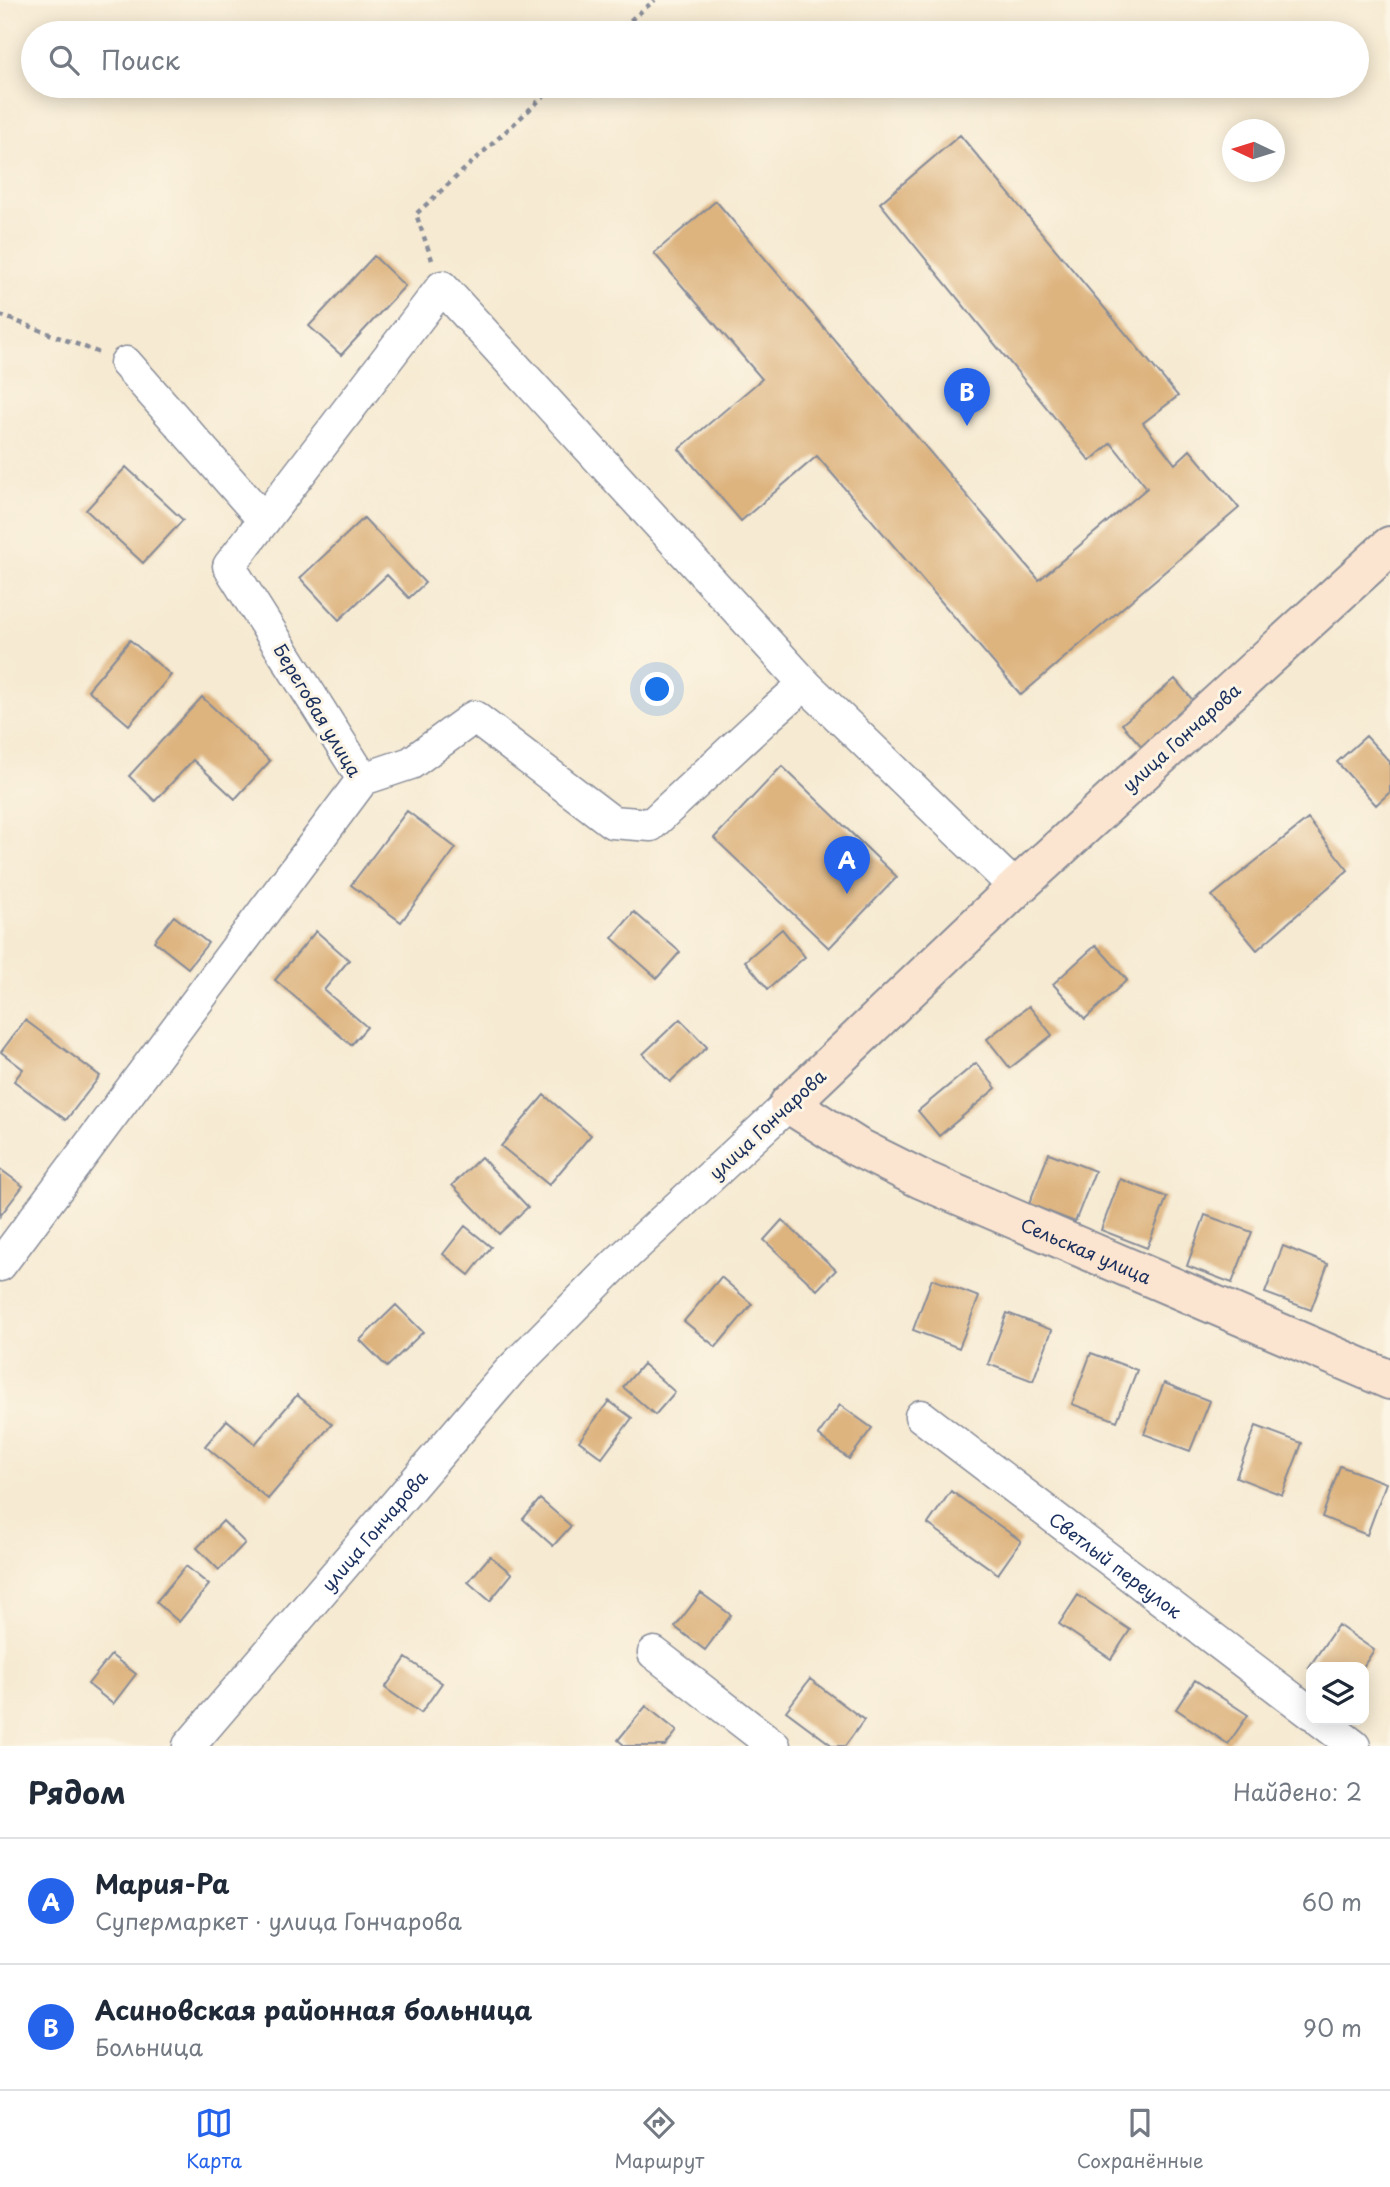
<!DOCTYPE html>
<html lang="ru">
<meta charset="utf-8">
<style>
:root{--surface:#fff;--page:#f2f2f3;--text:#1f2937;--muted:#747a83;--line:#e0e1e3;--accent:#2563eb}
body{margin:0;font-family:"Playpen Sans",sans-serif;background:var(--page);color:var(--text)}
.controls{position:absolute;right:21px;bottom:21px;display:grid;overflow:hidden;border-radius:14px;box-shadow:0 4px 18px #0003}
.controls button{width:63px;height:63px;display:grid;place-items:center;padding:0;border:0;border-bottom:2px solid var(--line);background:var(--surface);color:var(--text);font:35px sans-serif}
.compass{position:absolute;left:1222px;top:119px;width:63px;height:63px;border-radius:50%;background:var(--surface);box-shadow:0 4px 18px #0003;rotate:274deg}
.you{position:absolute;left:658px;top:690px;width:24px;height:24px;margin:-18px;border:5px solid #fff;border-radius:50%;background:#1a73e8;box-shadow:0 0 0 10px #1a73e833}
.badge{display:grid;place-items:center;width:46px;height:46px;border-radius:50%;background:var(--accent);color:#fff;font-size:23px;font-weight:700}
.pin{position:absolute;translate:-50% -58px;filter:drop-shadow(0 2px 4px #0008)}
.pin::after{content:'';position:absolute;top:37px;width:24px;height:21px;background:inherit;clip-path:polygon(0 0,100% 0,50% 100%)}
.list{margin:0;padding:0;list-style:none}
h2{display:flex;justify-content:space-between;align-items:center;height:91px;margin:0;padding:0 28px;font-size:30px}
h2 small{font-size:23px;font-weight:400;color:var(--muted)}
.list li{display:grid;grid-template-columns:46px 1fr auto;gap:21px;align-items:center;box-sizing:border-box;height:126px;padding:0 28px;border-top:2px solid var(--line)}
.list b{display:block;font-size:26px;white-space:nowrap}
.list p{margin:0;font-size:23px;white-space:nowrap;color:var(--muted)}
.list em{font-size:23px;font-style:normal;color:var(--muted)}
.icon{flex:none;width:38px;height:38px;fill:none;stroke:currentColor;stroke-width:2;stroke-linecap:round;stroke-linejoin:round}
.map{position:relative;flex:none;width:1390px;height:1746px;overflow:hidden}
.search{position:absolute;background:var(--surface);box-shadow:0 4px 18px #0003;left:21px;right:21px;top:21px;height:77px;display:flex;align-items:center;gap:18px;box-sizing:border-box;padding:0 24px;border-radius:38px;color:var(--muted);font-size:26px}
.sheet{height:343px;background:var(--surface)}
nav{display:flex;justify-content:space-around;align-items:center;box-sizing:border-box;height:98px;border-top:2px solid var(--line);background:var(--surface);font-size:19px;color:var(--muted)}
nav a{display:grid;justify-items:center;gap:4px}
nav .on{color:var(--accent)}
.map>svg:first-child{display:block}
</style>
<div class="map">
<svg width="1390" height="1746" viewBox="0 0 1390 1746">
<rect width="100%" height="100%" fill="#fcf5e5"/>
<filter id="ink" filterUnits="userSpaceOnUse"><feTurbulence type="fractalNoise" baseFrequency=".0143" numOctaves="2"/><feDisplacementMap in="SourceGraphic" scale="14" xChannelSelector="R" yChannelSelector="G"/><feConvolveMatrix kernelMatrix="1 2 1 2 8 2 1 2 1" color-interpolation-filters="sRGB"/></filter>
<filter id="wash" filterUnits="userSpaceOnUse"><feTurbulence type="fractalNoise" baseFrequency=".00686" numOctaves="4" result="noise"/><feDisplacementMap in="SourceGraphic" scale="28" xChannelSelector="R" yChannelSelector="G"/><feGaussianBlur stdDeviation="1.57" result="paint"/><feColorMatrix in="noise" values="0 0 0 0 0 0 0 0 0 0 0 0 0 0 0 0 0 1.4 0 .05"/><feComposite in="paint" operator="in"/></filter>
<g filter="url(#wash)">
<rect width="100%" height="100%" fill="#f6ead2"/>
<g id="blocks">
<path fill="#ddb37e" d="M960,135L1178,396L1143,423L1175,464L1190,450L1239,508L1021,695L817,456L741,521L679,449L762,379L654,253L716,201L1039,580L1147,488L1111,443L1090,461L880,203Z
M374,256L405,286L341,355L309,326Z
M126,467L183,520L143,563L86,510Z
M364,518L425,583L409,598L387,575L339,620L300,578Z
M130,640L171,675L129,725L88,690Z
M1175,679L1196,704L1143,748L1122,724Z
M202,697L270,761L235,799L193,760L155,801L129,776Z
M1366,736L1390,762V792L1376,805L1337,762Z
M782,766L897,877L829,948L714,838Z
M407,811L456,848L401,922L351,885Z
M1308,819L1348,870L1257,950L1212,896Z
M634,912L680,952L657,978L612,938Z
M174,916L208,943L188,968L154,941Z
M782,929L805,957L768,989L745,961Z
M316,931L349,960L324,990L367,1027L351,1045L275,980Z
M1096,945L1127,980L1085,1019L1053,984Z
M1029,1006L1052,1035L1010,1068L987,1039Z
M680,1019L707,1047L670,1082L643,1054Z
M25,1020L100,1076L66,1120L14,1081L23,1069L1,1052Z
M976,1063L996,1088L939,1136L918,1111Z
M544,1095L591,1135L549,1185L501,1146Z
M1049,1153L1095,1171L1075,1222L1029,1204Z
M481,1157L528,1207L499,1234L452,1185Z
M0,1169L23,1186L0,1216Z
M1120,1179L1167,1197L1147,1248L1101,1230Z
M1205,1215L1252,1232L1232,1283L1187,1266Z
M782,1220L836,1270L817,1290L764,1240Z
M465,1226L491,1247L469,1275L443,1254Z
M1283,1246L1328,1264L1311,1310L1265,1293Z
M721,1277L752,1304L716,1347L684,1321Z
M932,1279L979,1297L959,1348L913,1330Z
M396,1305L423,1332L387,1367L360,1340Z
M1007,1313L1052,1330L1033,1381L988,1364Z
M1091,1353L1137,1370L1117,1421L1072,1404Z
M643,1364L675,1392L655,1415L623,1387Z
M1164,1383L1210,1401L1190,1451L1144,1434Z
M297,1395L332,1424L268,1499L205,1446L227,1420L255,1444Z
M609,1401L632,1418L602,1458L579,1441Z
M840,1405L872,1428L849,1459L818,1435Z
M1256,1426L1302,1443L1282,1495L1236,1477Z
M1340,1466L1386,1483L1367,1535L1322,1517Z
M951,1491L1021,1541L998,1574L928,1524Z
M540,1499L571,1526L553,1546L523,1519Z
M223,1521L245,1543L219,1570L197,1548Z
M490,1556L512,1574L490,1601L468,1582Z
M186,1566L209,1585L179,1622L156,1602Z
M701,1593L731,1615L705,1650L675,1627Z
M1078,1595L1130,1630L1111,1659L1059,1624Z
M1338,1625L1374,1650L1363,1667H1309Z
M111,1655L136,1674L113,1704L88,1684Z
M406,1658L442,1683L421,1713L385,1688Z
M810,1679L864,1720L845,1746H833L786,1711Z
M1195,1680L1248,1715L1228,1744L1176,1709Z
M646,1706L677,1731L665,1746H625L618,1740Z"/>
</g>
</g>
<g filter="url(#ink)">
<use href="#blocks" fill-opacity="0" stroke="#888c98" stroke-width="2"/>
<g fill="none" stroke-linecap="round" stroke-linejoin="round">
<defs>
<g id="street">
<path d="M126,363L264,520"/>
<path d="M363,779L411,763L474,717L612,822L651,825L765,719L805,684"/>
<path d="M0,1265L363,779L229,566L442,287L805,684L1016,888"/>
<path id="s1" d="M921,1416L1311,1713"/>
<path d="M654,1653L774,1746"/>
<path d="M1320,1720L1354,1746"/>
<path id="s2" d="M189,1746L509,1372L616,1264L789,1104"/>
</g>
<g id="secondary">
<path id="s3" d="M1390,546L1016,888L789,1104L857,1147L921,1179L1390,1380"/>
</g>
</defs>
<use href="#street" stroke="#888c98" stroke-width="35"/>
<use href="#secondary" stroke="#888c98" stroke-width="42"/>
<path stroke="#888c98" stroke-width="4.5" stroke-dasharray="5 5" stroke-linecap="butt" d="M615,33L655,0
M432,260L416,214L555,86
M0,315L100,353"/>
<use href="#street" stroke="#fff" stroke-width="32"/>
<use href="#secondary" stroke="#fce5d0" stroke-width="38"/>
</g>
</g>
<g text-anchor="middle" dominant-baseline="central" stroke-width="6" stroke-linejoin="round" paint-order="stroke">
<g font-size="18" fill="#1b2f5e" stroke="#fcf5e5">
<text transform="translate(318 710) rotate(59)">Береговая улица</text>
<text transform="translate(1181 737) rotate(-42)">улица Гончарова</text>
<text transform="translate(767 1124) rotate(-43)">улица Гончарова</text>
<text stroke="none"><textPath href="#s3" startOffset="1152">Сельская улица</textPath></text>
<text stroke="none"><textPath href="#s2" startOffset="284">улица Гончарова</textPath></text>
<text stroke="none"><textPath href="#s1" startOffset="245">Светлый переулок</textPath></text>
</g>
</g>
</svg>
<div class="controls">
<button><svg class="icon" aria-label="layers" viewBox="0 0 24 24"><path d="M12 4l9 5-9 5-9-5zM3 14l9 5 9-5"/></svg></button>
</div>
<svg class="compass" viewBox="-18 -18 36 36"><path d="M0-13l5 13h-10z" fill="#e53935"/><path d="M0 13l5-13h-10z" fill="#747a83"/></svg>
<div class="you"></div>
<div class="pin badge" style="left:847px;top:894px">A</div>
<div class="pin badge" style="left:967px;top:426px">B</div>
<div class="search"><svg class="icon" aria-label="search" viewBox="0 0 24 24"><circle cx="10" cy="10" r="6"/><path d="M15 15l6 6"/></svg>Поиск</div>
</div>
<section class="sheet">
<h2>Рядом<small>Найдено: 2</small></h2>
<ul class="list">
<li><span class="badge">A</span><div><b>Мария-Ра</b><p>Супермаркет · улица Гончарова</p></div><em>60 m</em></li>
<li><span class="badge">B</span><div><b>Асиновская районная больница</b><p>Больница</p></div><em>90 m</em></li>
</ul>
</section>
<nav>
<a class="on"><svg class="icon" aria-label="map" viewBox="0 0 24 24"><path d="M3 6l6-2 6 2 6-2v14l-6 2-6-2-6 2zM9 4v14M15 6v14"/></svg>Карта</a>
<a><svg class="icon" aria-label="directions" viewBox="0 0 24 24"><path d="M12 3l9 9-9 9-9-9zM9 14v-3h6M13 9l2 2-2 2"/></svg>Маршрут</a>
<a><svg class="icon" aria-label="saved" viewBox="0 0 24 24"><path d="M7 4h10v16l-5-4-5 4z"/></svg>Сохранённые</a>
</nav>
